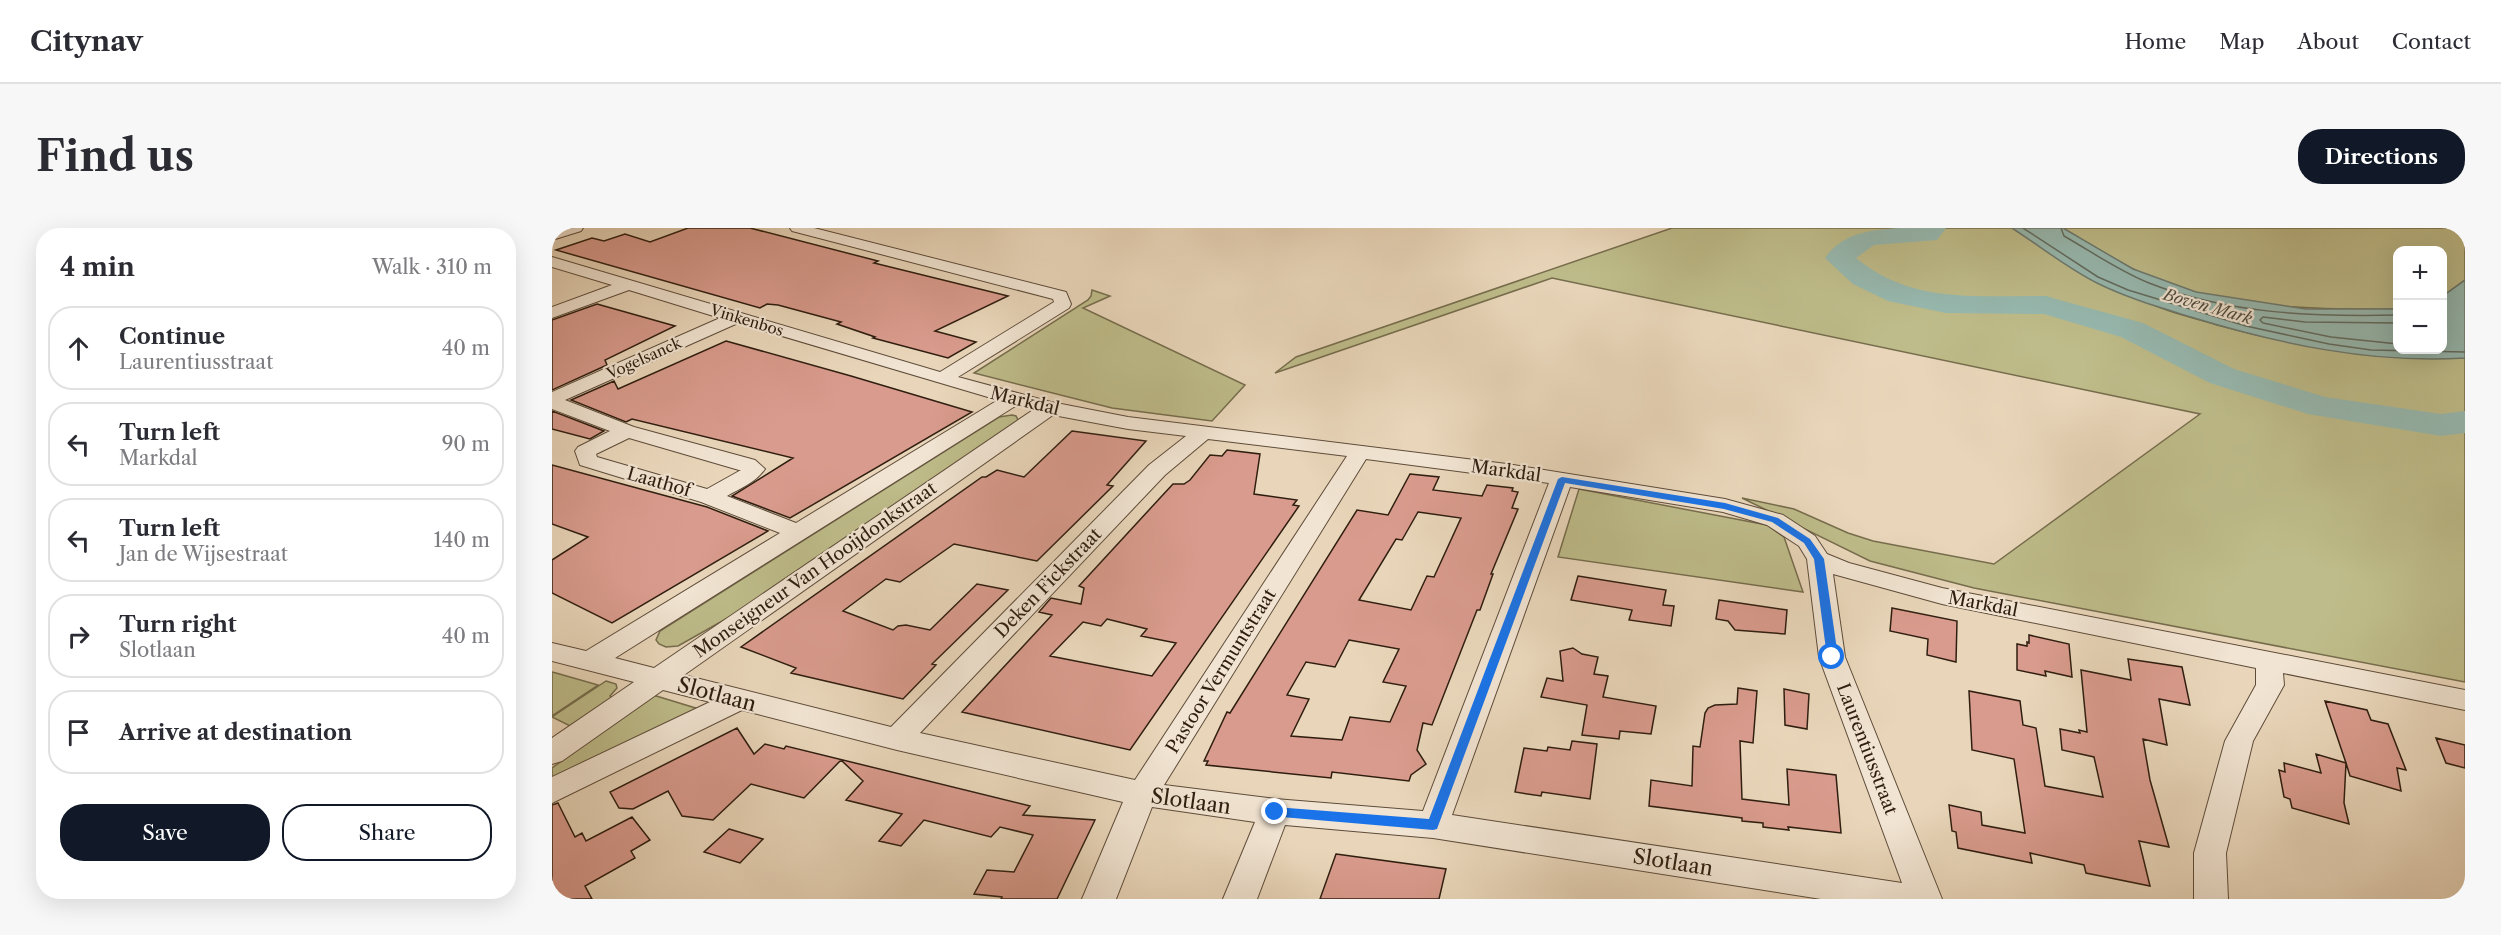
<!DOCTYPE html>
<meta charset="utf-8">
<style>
:root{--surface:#fff;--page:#f7f7f7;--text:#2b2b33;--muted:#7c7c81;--line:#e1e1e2;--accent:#111827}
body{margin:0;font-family:"Libre Caslon Text",serif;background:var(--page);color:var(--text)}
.controls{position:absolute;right:18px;top:18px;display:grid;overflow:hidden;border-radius:12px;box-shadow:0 6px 24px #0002}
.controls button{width:54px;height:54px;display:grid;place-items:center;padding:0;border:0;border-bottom:2px solid var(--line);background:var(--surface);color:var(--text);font:30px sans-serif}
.stop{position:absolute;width:18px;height:18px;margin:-14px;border:4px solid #1a73e8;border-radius:50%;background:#fff}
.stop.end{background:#1a73e8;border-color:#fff;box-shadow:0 2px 6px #0008}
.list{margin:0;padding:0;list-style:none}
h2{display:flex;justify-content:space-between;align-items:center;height:78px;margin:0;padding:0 24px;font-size:26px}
h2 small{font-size:20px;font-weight:400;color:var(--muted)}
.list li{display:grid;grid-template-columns:39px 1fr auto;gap:18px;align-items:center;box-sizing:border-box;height:84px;margin:0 12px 12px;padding:0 12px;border:2px solid var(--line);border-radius:24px}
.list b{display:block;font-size:22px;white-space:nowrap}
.list p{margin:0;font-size:20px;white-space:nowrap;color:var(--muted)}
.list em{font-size:20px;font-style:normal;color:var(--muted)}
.actions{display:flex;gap:12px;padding:18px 24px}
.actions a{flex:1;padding:14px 0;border:2px solid var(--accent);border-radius:24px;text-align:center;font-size:21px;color:var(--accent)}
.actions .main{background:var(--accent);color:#fff}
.icon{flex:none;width:33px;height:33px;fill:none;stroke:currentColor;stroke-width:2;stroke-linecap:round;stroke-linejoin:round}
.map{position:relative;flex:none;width:1913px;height:671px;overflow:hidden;border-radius:24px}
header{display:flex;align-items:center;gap:36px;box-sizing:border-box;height:84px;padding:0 30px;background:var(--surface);border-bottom:2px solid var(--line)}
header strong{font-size:28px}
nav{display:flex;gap:33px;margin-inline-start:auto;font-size:21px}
.intro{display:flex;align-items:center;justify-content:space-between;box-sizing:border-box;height:144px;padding:0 36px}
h1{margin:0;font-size:42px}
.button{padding:15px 27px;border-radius:24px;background:var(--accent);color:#fff;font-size:21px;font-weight:700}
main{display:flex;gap:36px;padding:0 36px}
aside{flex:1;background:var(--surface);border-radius:24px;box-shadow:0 6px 24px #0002}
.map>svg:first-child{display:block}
</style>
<header>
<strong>Citynav</strong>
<nav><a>Home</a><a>Map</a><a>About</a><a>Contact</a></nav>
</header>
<div class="intro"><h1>Find us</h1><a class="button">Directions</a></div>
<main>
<aside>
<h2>4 min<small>Walk · 310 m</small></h2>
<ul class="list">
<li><svg class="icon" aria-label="ahead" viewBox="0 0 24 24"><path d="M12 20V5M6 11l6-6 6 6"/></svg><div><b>Continue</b><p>Laurentiusstraat</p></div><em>40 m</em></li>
<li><svg class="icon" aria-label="left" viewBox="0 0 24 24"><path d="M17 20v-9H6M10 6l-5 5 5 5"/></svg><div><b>Turn left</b><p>Markdal</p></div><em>90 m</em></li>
<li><svg class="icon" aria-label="left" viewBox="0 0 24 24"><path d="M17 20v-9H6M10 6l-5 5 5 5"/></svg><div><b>Turn left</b><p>Jan de Wijsestraat</p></div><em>140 m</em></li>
<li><svg class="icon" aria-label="right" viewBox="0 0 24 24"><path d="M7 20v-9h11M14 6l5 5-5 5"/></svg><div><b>Turn right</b><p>Slotlaan</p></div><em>40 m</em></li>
<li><svg class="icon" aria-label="arrive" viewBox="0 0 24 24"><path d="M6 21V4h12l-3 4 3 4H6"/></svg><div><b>Arrive at destination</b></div></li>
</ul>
<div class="actions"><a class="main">Save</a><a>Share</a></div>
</aside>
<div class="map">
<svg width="1913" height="671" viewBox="0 0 1913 671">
<rect width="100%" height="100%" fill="#e9d6ba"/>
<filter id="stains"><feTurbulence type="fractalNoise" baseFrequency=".00333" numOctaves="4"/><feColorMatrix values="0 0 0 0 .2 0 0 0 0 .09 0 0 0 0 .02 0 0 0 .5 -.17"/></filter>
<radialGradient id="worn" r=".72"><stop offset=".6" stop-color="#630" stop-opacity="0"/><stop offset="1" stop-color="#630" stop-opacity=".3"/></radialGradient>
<path fill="#bebc8a" stroke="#766d4d" stroke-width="1.5" d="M1120,0H1460C1505,30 1554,58 1604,78C1624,86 1645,91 1665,97C1748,120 1827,131 1913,130V454L1422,360L1318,333L1190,270L1242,281L1296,305L1321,313L1442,336L1648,186L1000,50L723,145L744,129Z
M1511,0H1913V52L1891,68L1890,22H1846L1845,81C1764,82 1671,81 1596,48C1566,35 1539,17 1511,0Z
M540,62L558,68L531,80L693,157L660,193L560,180L422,145L536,72L539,68Z
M460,187L464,188L467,194L181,387L126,418L114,419L107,416L104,412L108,403L447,189Z
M1027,261L1215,297L1232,309L1251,364L1006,329Z
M0,444L4,445L46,457L0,488Z
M54,453L64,456L65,460L58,468L62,471L20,499L0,489Z
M101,467L150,482L0,552V540Z"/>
<path fill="#97b9b0" stroke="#6d7b70" stroke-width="1.5" d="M1460,0H1511L1581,41L1644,64L1754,81H1845L1846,122H1890L1891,68L1913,52V130C1820,136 1727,116 1639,89C1607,79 1575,70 1545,55C1515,40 1488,18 1460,0Z"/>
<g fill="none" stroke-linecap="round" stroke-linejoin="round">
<path stroke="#636c60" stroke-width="1.5" d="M1471,0L1546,49L1576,62L1694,98L1777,116L1819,122L1913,124
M1509,0L1512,8C1540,24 1567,43 1597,55C1676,86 1762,89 1846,87
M1846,95L1753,94L1711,89L1708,92L1711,95L1779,109L1846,116"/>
<path fill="#97b9b0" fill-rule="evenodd" d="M1348,0H1394L1385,12L1322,17L1304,30C1361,77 1425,67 1494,68L1504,71L1591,95L1682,141L1773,169L1889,186L1913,183V205L1889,208L1756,186L1658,155L1569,109L1492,86L1394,85L1336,73L1301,56L1273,30C1291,4 1320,2 1348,0Z"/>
</g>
<path fill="#d99b8d" stroke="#2f1e10" stroke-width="1.5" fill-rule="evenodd" d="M136,0H198L326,33L322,35L456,68L383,103L424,114L396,130L321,110L323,109L285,96L289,94L226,77L215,76L208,80L4,22L40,10L52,13L73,6L98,14Z
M45,76L123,98L53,132L55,137L0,162V92Z
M174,113L299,148L420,184L238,290L180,268L241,230L80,191L74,194L19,172L62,153L66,161Z
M0,183L52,203L38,211L0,201Z
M520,203L594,213L555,257L561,258L485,333L402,316L348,354L334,351L291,383L341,402L346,398L354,397L378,402L425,356L456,362L380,436L384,437L351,471L239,445L244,440L189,419L430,249H434L445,242L472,249Z
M675,222L708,226L702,266L745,272L741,277L747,278L578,522L410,484L500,387L487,384L499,370L529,376L532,360L527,358L608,270L621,256H632L638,252L658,227L670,228ZM555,391L595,401L589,408L624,415L600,448L498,428L531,394L549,398Z
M0,237L155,279L216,303L60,395L0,365V332L36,309L0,296Z
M858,246L887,249L881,262L930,268L935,257L961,260L960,263L966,264L960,280L966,281L939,346H941L928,382H925L880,497L871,495L865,522L874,536L859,547L857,553L780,544L779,550L654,537L656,533H652L675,484L678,485L805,282L836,287ZM866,284L909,290L882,349L875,348L859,382L807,372L844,311L850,312ZM797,412L847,421L831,454L854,458L838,494L798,489L790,512L739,508L757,471L735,467L754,434L783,439Z
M1026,348L1114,362L1111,377L1122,378L1119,398L1077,392L1080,382L1019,372Z
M1167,372L1235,382L1233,406L1183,402L1176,393L1164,391Z
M1340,380L1405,393L1404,434L1375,427L1376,411L1338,403Z
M1477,407L1517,416L1520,449L1493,443L1494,448L1465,442V416L1475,418V414L1477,415Z
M1021,420L1030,426L1046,429L1042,446L1056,448L1051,469L1104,478L1099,506L1068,503L1067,511L1030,507L1035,477L989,469L995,450L1011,453L1008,423Z
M1576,431L1630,439L1638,477L1607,471L1615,517L1591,511L1598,552L1617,619L1587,613L1598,658L1534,645L1532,637L1478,625L1480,635L1406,620L1404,604L1400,603L1397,577L1429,584L1430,597L1473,605L1462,531L1420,522L1417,463L1468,473L1471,497L1484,500L1493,558L1551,569L1542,529L1510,522L1508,501L1528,505L1527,502L1535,504L1529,442L1579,452Z
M1186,460L1205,463L1201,515L1188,513L1190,571L1237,577L1235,541L1284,547L1289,605L1236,599L1237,602L1211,599V595L1190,593V590L1097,578L1099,552L1140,558L1141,518L1148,519L1153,485L1156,480L1163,477L1185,476Z
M1232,461L1257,466L1255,501L1233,497Z
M1773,473L1815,482L1819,492L1836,496L1854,542L1845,540L1849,563L1798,548L1794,535L1792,575L1797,596L1740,580L1738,571L1732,569L1727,542L1733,544L1732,535L1769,545L1764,526L1794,535Z
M185,500L202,526L213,516L232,521L234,518L478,578L471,587L543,592L505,671H449L450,669L422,666L435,642L462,644L481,607L448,599L439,609L372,592L349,618L327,613L350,586L294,572L311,553L289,532L252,570L199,556L161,592L130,588L116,563L81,581L67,580L58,564Z
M1884,510L1913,517V540L1894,535Z
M1020,513L1045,516L1038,571L990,564L989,568L963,564L972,520L995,523L996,519L1018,522Z
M6,575L23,609L30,605L34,613L80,589L98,612L79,623L83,630L33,658L40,671H0V577Z
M177,601L211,611L188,635L152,624Z
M784,626L894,641L887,671H768Z"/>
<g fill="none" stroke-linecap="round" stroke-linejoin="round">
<defs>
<path id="street" d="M9,0H31L29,3L0,12V3Z
M238,0H262L514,64L519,76L517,80L406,149L499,174L576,189L955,236L1173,271L1231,287L1263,308L1275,326L1297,335L1390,360L1913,462V482L1731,445L1732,457L1701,513L1674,625L1676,671H1642V625L1673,513L1704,457V440L1390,376L1281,346L1293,429L1390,671H1269L881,610L733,597L705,671H671L703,594L600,579L564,671H530L571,574L345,522L190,482L0,575V549L158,474L111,462L10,533L0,536V510L82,454L0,433V415L34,423L228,305L149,274L28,237L23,223L26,219L58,203L0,181V164L168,90L77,62L0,90V79L60,57L0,39V29L388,144L502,74L501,71L240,3ZM186,95L446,172L244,295L175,268C189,260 203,255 213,241L203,232L82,199L13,172ZM465,177L481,182L102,440L63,430ZM501,187L576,201L634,208L597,237L339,499L132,447ZM77,210L187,242H189L155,261L45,229L44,226ZM656,211L795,228L583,552L368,505L613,247ZM814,231L997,255L871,583L723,571L612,557ZM1018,259L1171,284L1215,297L1247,318L1255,331L1267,429L1350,655L900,587Z"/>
</defs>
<use href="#street" stroke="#5e4c3a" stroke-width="2"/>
<use href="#street" fill="#f1e4d2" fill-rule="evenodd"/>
</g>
<path fill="#1a73e8" d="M1010,249L1173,275L1226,290L1258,311L1272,331L1286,429L1284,432H1276L1275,429L1262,331L1252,315L1220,294L1172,281L1013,255L885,601L881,602L718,588L716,584L718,581L723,579L877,591L1006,251Z"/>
<g text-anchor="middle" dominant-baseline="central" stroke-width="4.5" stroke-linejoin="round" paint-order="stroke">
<g font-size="15" fill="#2f1e10" stroke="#f1e4d2">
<text transform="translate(195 92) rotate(17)">Vinkenbos</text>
<text transform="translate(92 130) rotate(-24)">Vogelsanck</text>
</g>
<g font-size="16" font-style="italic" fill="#4e4c40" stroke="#f1e4d2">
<text transform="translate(1656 78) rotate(16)">Boven Mark</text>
</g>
<g font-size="18" fill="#2f1e10" stroke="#f1e4d2">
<text transform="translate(473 173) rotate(14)">Markdal</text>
<text transform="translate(954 243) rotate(8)">Markdal</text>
<text transform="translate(107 254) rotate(16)">Laathof</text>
<text transform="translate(263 342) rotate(-35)">Monseigneur Van Hooijdonkstraat</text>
<text transform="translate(496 355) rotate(-46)">Deken Fickstraat</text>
<text transform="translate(1431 376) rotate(11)">Markdal</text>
<text transform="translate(669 443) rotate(-58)">Pastoor Vermuntstraat</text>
<text transform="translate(1315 521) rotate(69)">Laurentiusstraat</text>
</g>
<g font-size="21" fill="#2f1e10" stroke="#f1e4d2">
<text transform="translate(165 466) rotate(15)">Slotlaan</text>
<text transform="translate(639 573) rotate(8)">Slotlaan</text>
<text transform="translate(1121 634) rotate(9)">Slotlaan</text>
</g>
</g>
<rect width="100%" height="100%" filter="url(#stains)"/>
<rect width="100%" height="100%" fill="url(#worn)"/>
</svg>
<div class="controls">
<button>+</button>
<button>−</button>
</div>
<div class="stop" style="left:1280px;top:429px"></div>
<div class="stop end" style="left:723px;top:584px"></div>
</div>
</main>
